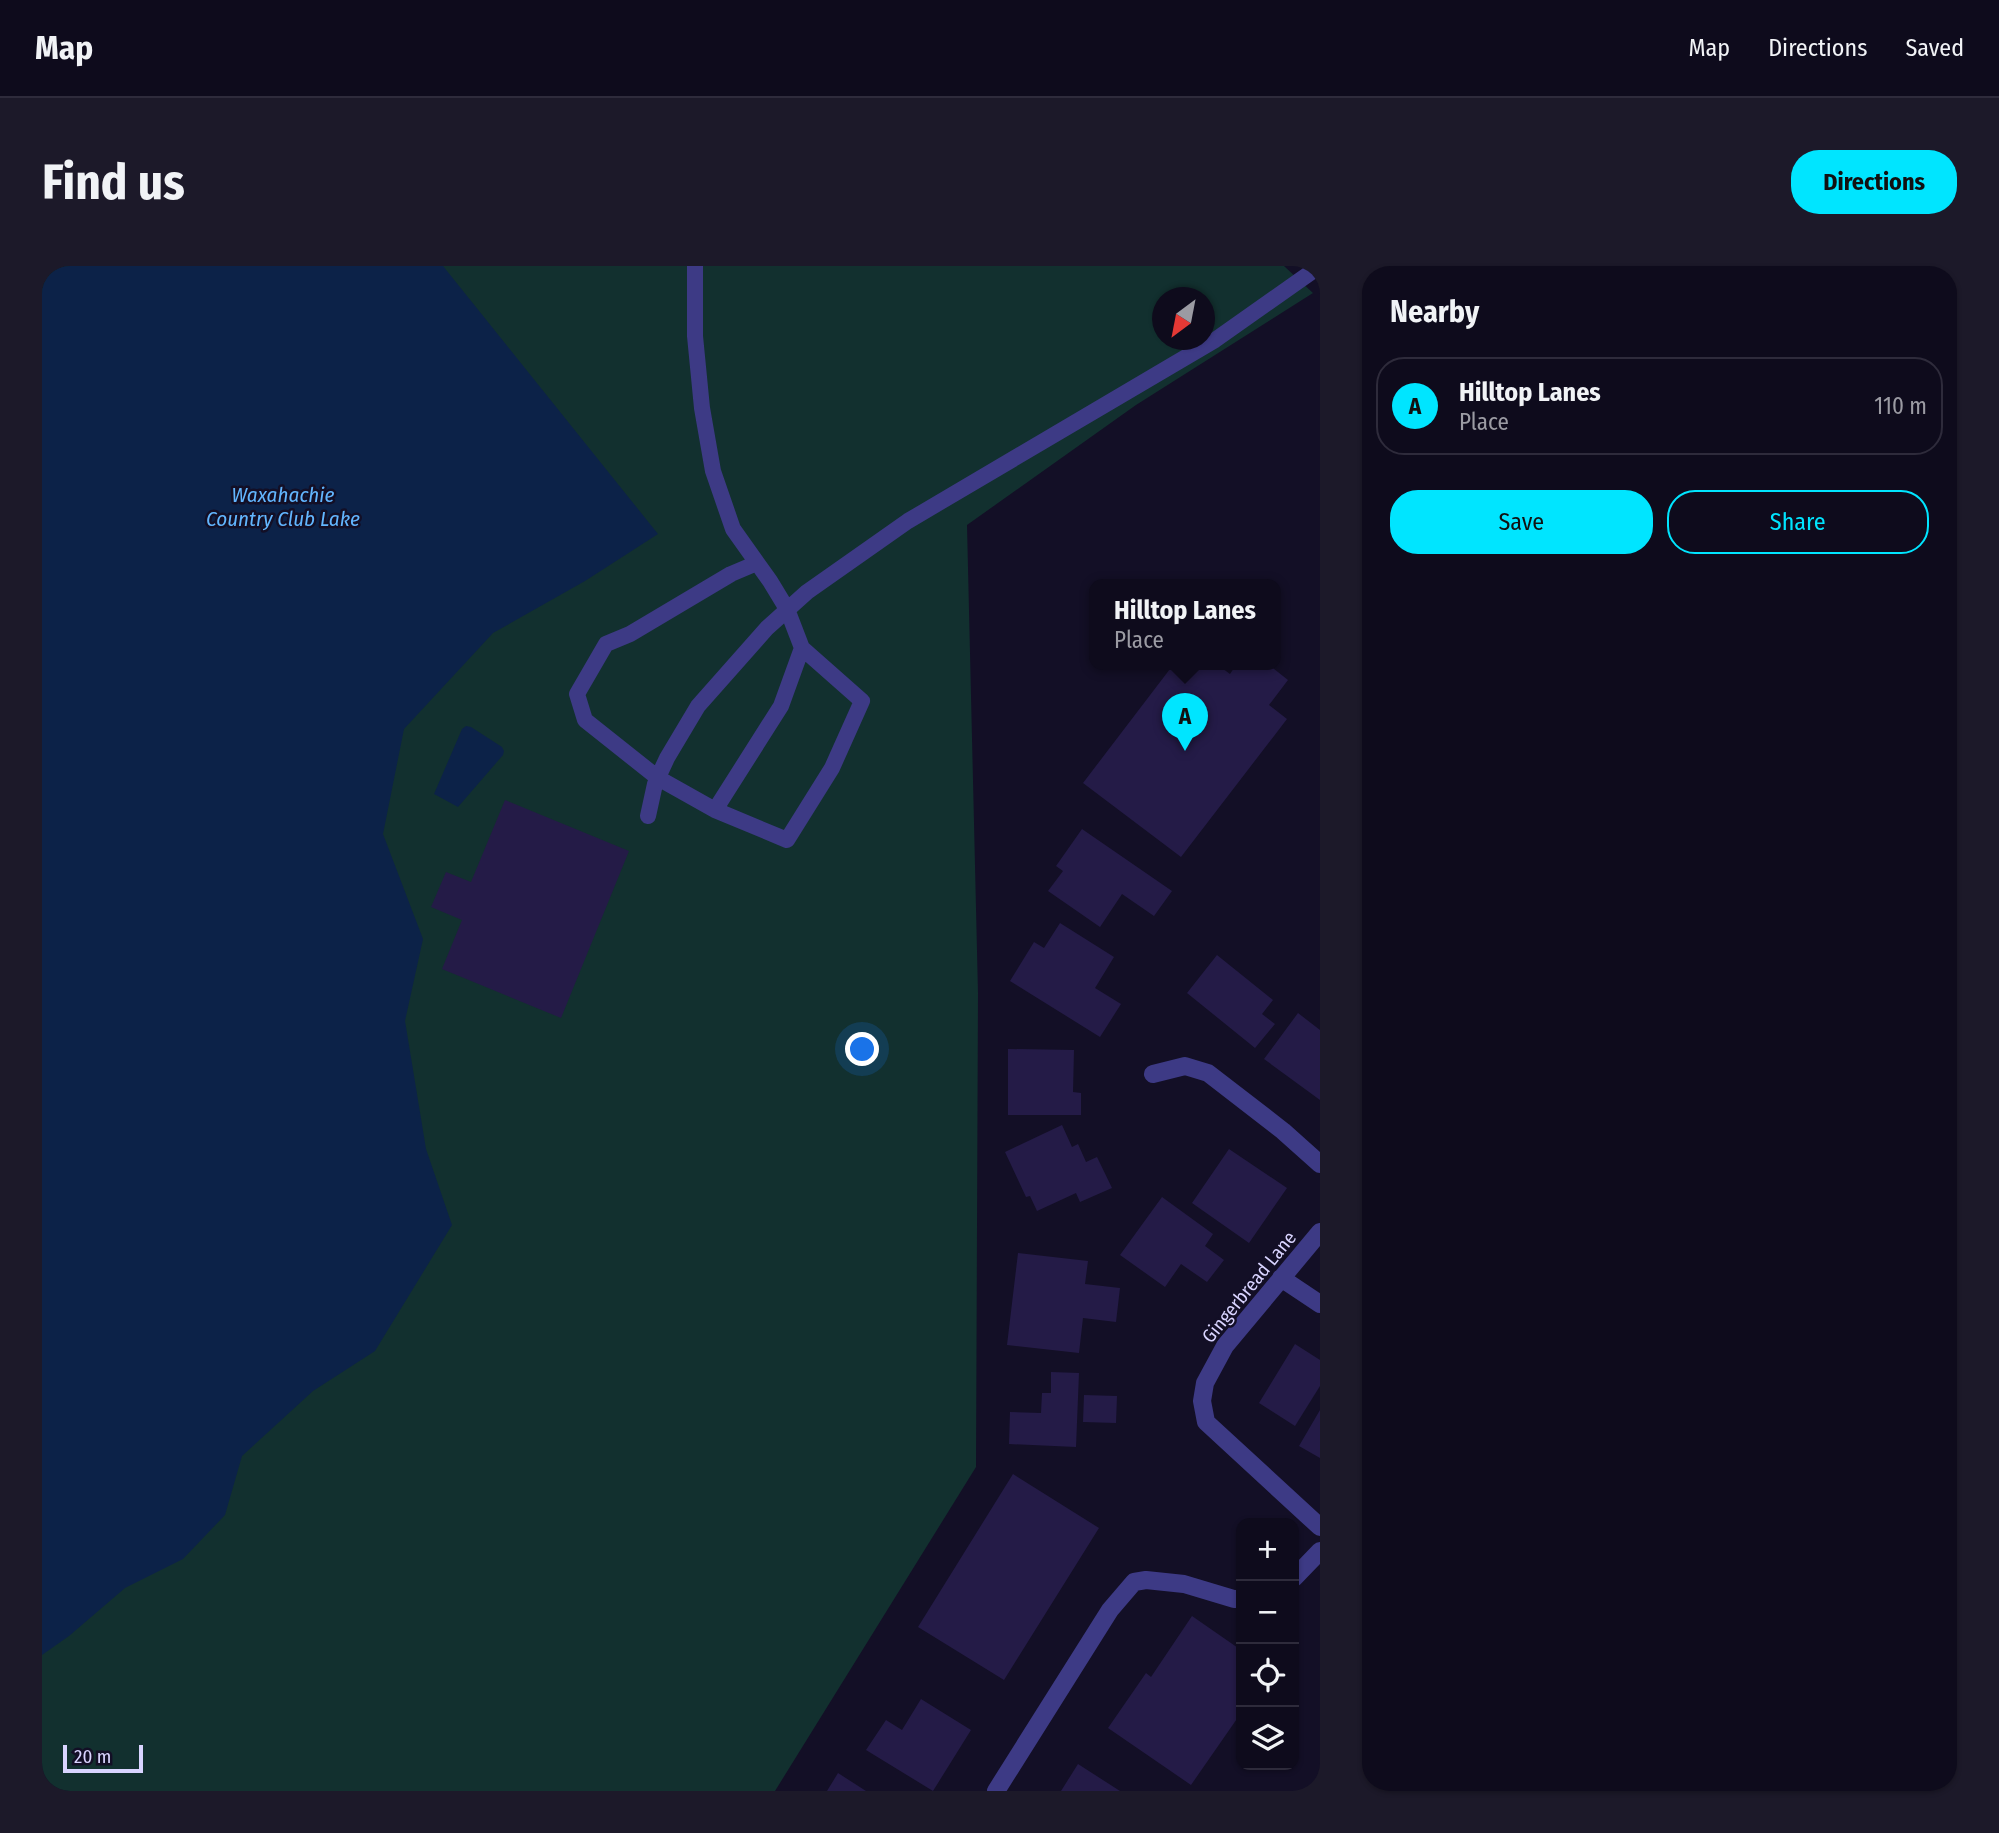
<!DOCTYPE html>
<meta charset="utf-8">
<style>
:root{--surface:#0e0b1c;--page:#1c1929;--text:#f1f3f6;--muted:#9b9ba3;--line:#2e2b3b;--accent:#00e5ff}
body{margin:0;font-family:"Fira Sans Condensed",sans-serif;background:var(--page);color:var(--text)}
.controls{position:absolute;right:21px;bottom:21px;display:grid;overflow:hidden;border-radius:14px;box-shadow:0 2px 5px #0004}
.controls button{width:63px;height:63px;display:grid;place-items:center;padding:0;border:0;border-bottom:2px solid var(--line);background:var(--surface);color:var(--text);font:35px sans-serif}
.compass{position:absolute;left:1110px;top:21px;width:63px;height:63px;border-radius:50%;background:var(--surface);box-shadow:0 2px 5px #0004;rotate:212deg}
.scale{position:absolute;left:21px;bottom:18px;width:80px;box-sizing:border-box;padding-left:7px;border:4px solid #d9d4ff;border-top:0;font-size:19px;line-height:24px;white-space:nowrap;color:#d9d4ff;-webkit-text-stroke:5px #130f26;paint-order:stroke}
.you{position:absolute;left:821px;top:784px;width:24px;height:24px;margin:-18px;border:5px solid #fff;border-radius:50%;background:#1a73e8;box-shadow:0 0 0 10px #1a73e833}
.badge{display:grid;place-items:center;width:46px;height:46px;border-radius:50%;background:var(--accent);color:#111;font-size:23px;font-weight:700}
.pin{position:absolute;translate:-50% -58px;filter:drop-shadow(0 2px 4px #0008)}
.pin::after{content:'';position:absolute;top:37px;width:24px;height:21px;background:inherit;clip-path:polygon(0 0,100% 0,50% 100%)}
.popup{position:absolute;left:1047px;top:313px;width:192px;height:91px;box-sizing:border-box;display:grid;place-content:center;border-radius:14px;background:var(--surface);filter:drop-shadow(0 2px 5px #0005);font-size:23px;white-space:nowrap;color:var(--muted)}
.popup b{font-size:26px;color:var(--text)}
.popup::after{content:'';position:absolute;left:50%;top:100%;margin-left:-14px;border:14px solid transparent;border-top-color:var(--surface)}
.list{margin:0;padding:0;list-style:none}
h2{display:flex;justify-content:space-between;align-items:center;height:91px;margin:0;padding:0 28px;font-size:30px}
h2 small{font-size:23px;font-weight:400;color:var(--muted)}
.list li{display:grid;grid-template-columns:46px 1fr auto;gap:21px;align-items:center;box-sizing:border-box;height:98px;margin:0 14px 14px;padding:0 14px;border:2px solid var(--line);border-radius:28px}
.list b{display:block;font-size:26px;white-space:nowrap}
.list p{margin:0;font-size:23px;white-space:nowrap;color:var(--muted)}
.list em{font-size:23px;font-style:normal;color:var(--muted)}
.actions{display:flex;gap:14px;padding:21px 28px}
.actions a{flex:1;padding:16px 0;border:2px solid var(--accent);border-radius:28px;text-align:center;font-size:24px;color:var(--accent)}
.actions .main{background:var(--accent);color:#111}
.icon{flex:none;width:38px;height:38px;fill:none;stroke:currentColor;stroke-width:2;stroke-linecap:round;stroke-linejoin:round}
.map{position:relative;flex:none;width:1278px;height:1525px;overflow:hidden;border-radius:28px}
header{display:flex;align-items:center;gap:42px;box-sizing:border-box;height:98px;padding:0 35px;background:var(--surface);border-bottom:2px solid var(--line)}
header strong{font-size:33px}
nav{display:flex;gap:38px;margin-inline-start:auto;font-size:24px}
.intro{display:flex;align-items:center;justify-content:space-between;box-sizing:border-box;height:168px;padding:0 42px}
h1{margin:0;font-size:49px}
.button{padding:18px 32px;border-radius:28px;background:var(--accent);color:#111;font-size:24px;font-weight:700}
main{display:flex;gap:42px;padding:0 42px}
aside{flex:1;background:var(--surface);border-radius:28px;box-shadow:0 2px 5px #0004}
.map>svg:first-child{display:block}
</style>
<header>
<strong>Map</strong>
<nav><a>Map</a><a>Directions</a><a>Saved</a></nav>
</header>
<div class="intro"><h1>Find us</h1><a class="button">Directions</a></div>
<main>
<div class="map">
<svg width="1278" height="1525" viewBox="0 0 1278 1525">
<rect width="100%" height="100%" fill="#130f26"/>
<path fill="#12302f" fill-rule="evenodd" d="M0,0H1242L1271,27L1094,139L925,259L936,727L934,1201L733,1525H0ZM1120,32H1162V74H1120Z"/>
<path fill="#0c2248" d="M0,0H401L616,268L543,315L451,367L362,463L341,568L381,673L363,755L384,883L410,959L333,1085L271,1125L200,1190L183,1249L141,1293L83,1322L27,1370L0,1389Z
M424,460L429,461L460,481L462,485L461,489L416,541L392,528L420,463Z"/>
<path fill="#241b47" d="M1131,399H1176L1188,408L1194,399H1227L1246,414L1227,439L1245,453L1139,591L1041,517Z
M463,534L587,585L519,752L400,703L420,654L389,641L404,606L429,616Z
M1040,563L1130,625L1112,650L1080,628L1058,661L1006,625L1021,605L1014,600Z
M1018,657L1072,691L1053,722L1079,738L1058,771L968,715L992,676L1002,682Z
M1175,689L1231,734L1220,748L1233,758L1213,782L1145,727Z
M1256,747L1278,764V834L1222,793Z
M966,783L1032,784L1031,826L1039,827V849H966Z
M1020,859L1030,881L1036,878L1044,896L1055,891L1070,922L1038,936L1034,927L995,945L988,930L984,931L963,886Z
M1187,883L1245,922L1207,977L1150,937Z
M1120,931L1171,968L1163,980L1182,994L1165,1016L1139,998L1123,1021L1078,989Z
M976,987L1046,995L1043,1018L1078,1022L1074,1056L1041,1052L1037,1087L965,1079Z
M1253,1078L1278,1094V1120L1253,1160L1217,1137Z
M1009,1106L1037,1107L1034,1181L967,1178L968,1146L999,1147L1000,1127H1009Z
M1042,1129L1075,1130L1074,1157L1041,1156Z
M1278,1144V1192L1257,1180Z
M971,1208L1057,1262L962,1414L876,1361Z
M1150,1350L1199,1384V1447L1149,1519L1066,1462L1104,1407L1109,1411Z
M879,1433L929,1464L891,1525L824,1484L844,1454L860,1464Z
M1036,1498L1078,1525H1019Z
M796,1507L824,1525H785Z"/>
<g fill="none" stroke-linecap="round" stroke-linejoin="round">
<path stroke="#3d3a85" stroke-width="16" d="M653,0V70L660,142L671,205L691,263L728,315L745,343L760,382L820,435L790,502L745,574L673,544L616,512L543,454L535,428L564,378L588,368L689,308L715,297
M673,544L739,440L760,382
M606,550L613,518L625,492L656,440L725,362L765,326L866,255L1173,74L1278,0
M1277,1525L1278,1524"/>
<path stroke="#3d3a85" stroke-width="18" d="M1111,808L1143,800L1166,807L1241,865L1278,898
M1278,966L1183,1080L1163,1117L1160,1135L1164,1156L1278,1261
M1239,1012L1278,1038
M1252,1312L1278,1285
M954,1525L1068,1344L1092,1316L1104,1314L1142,1318L1192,1333H1199"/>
</g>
<g text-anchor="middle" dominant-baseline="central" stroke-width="5" stroke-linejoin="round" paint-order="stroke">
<g font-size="19" fill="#d9d4ff" stroke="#130f26">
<text transform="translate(1207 1021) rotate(-51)">Gingerbread Lane</text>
</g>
<g font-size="21" font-style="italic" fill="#62b6ff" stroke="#130f26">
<text x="241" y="229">Waxahachie<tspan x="241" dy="24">Country Club Lake</tspan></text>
</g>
</g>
</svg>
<div class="controls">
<button>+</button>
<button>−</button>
<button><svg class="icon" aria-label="locate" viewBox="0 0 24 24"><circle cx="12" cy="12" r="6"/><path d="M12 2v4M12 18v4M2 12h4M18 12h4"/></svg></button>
<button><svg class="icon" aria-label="layers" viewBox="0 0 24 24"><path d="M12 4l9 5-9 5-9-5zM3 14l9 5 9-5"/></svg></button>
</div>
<svg class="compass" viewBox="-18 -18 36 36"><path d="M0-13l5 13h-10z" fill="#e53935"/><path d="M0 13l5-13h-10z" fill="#9b9ba3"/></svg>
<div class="scale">20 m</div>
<div class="you"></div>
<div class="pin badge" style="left:1143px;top:485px">A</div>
<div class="popup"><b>Hilltop Lanes</b>Place</div>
</div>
<aside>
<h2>Nearby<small></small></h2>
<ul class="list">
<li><span class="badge">A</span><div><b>Hilltop Lanes</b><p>Place</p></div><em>110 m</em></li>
</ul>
<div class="actions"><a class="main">Save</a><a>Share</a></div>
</aside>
</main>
